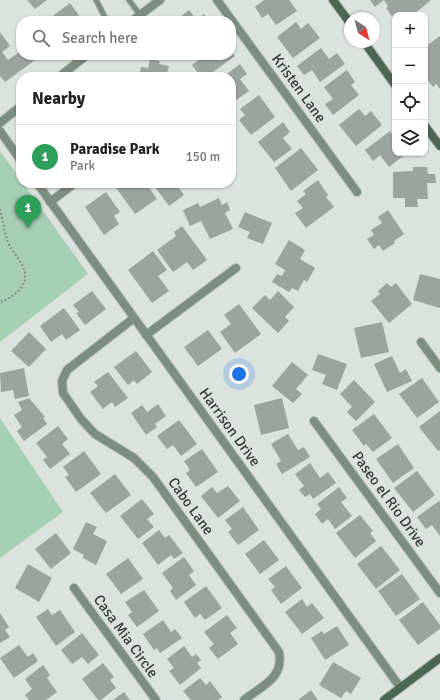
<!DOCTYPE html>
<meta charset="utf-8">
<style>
:root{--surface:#fff;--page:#f2f2f2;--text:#202124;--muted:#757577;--line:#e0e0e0;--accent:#111827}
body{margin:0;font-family:Signika,sans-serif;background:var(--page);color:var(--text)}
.controls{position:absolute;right:12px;top:12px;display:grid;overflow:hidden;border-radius:8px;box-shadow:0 1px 3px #0004}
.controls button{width:36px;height:36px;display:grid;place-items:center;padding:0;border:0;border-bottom:1px solid var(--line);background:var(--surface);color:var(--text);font:20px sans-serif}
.compass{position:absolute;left:344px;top:12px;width:36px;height:36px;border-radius:50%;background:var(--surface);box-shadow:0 1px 3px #0004;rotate:144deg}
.you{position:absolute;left:239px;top:374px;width:14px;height:14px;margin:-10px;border:3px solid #fff;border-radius:50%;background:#1a73e8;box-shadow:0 0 0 6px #1a73e833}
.badge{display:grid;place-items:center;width:26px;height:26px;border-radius:50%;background:var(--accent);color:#fff;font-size:13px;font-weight:700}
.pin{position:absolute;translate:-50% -33px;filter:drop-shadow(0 1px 2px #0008)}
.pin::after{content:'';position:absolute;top:21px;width:14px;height:12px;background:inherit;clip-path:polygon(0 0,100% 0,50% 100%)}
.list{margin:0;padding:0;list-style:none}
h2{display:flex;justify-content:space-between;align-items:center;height:52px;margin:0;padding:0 16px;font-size:17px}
h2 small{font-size:13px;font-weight:400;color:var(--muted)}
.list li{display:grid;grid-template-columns:26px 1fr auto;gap:12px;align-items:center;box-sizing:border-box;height:64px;padding:0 16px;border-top:1px solid var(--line)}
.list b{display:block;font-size:15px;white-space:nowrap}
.list p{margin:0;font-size:13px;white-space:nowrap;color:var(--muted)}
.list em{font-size:13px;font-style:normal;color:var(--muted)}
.icon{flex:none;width:22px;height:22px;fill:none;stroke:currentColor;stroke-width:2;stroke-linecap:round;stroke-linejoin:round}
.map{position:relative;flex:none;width:440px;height:700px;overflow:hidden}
.search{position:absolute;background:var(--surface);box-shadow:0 1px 3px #0004;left:16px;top:16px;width:220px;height:44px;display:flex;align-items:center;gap:10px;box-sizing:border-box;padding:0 14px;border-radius:16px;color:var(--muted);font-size:15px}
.panel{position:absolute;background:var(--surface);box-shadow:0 1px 3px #0004;left:16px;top:72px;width:220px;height:116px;border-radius:16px}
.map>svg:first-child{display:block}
</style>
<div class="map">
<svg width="440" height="700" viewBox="0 0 440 700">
<rect width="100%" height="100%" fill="#dce3de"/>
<path fill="#a7cfb4" d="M0,151L21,180V183H23L88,274L0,342Z
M0,418L63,512L0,558Z"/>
<path fill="#9da39f" d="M27,0H47L35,9Z
M264,0H289L297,11L276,25L268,14L262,18L255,7Z
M370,0H431L413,15H395V21L386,8L388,6L384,0L375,7Z
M70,3L83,21H46Z
M189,10L197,20L204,14L209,21H175Z
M296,22L301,29L308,23L320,38L293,58L277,37Z
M0,32L10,46L2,52L8,60L21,51V55H42L5,82L0,76Z
M440,36V89L436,84L433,87L425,76V47Z
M321,48L329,59L337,53L345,64L320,82L312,70L304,75L297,66Z
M231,51L235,56L206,77H201L192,65L204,56L203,55H231Z
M150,59L160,61L159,64L169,66L166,77H139L141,67L148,68Z
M240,64L247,74L240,79L249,91L231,104V77H223Z
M347,70L355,82L351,85L359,95L333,115L325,104L333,99L324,87Z
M259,95L275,117L251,135L239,120L245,115L240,109Z
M359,109L365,116L371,111L382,125L356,146L339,125Z
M283,122L290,132L283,138L292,149L274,162L258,142Z
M390,131L395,139V153H407L389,167L380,155L373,161L365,150Z
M301,148L318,170L291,191L275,168Z
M413,167H427L428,174H435L436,183H427L428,199H417L418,207H405V198H393V172L413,171Z
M318,180L328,195L326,197L334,207L306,228L295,213L303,208L297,201L306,194L303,191Z
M117,183H128L129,185L131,183H146L157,199L135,214L114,185Z
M152,183H186L179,188L184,195L169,206Z
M106,192L120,212L114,216L119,224L104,235L85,207Z
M219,198L222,205L227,202L230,210L225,213L233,229L210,239L201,221L190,226L183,210L198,203L200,207Z
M388,210L404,234L394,241L395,243L383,251L379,245L374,249L367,239L374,235L371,230L382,223L378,217Z
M245,212L272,223L263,244L247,238L250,232L238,227Z
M182,226L207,260L193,270L187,262L173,272L157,250L176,236L174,232Z
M289,240L305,250L300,259L315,268L307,282L304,280L298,291L292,288L289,292L272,282L277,274L282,276L285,270L275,264Z
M153,251L167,270L158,276L169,291L152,303L128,270Z
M420,274L440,279V308L413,300Z
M387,283L391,287L396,283L412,304L389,323L371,301L380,294L378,291Z
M92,291L106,309L85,325L76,313L79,312L73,305Z
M278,291L294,307L285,317L289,321L278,333L252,308L265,295L270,300Z
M239,304L261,334L235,353L220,332L231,324L224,315Z
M64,308L80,330L66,340L62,334L51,342L40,326Z
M382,322L389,352L361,358L354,328Z
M208,330L222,349L198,366L184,347Z
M29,332L46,349L29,367L11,351Z
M136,351L152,372L137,384L134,380L128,385L114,367Z
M318,354L347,364L337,390L322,384L326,375L312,370Z
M392,356L400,373L406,369L412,381L387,392L374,364Z
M292,362L308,375L296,389L302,394L293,403L272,386Z
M24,368L29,396L15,399L13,390L1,392L0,373Z
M108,372L128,398L115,407L112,402L103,409L90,392L98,386L94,382Z
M422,378L439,402L417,418L399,394Z
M354,380L375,402L356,421L347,412L352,407L340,394Z
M29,398L45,417L43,418L47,424L24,441L17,431L22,427L14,415L22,410L18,402Z
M282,398L289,428L261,435L254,405Z
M158,404L166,416L155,424L157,427L146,435L131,413L142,405L147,412Z
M440,411V450L438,451L419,427Z
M374,414L392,438L373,452L366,444L364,446L352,430Z
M179,420L197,444L181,456L173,445L167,449L157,436Z
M58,426L68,439L62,444L70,454L50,469L43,460L47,457L36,443Z
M288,434L298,450L304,447L310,457L282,474L276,464L281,461L271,444Z
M398,444L414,468L393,483L376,459Z
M202,449L218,472L196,487L186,473L190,470L184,461Z
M84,451L101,474L76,492L65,477L69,475L63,467Z
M310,463L320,478L328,472L336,483L313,499L310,494L305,497L299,490L304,486L295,474Z
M417,471L435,495L413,512L394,488Z
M115,474L131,495L106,513L90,493Z
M228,486L240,501L218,518L201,496L212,487L217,493Z
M339,487L347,498L341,502L352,516L335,529L328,519L322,524L315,514L321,509L317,504Z
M142,499L154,514L147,519L154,527L138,539L120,516Z
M439,501L440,502V536L432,525L426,529L417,517Z
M243,507L259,530L238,545L228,532L232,529L225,520Z
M360,515L373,531L370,533L376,541L355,558L336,533Z
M86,522L97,527L93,534L107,541L96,565L83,558L84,555L73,549Z
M159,530L165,538L169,535L183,553L174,559L171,555L158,565L142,543Z
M56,533L71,553L51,569L35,549Z
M264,540L279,560L260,574L245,554Z
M381,546L400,570L376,589L357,564Z
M184,557L194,571L189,575L196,585L176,600L170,591L173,588L162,573Z
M128,558L143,579L121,594L106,574Z
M28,564L52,578L39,602L15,588Z
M286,566L302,588L281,604L271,590L275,587L268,579Z
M402,574L420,599L396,616L378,591Z
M206,586L222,608L205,620L200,614L195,618L184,602Z
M144,590L159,611L137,627L128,615L132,612L125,602Z
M302,599L307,607L312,603L324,618L302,634L285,612Z
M423,602L440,625V629L418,645L399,620Z
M48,609L52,615L60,610L75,632L56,646L36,617Z
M0,613L9,627L5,630L10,637L0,643Z
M227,615L237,628L230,633L238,644L218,659L209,648L214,644L204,632Z
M163,620L171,632L175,629L182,638L160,653L157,648L154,650L143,634Z
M337,626L349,645L325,660L311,638L322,631L324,634Z
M82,633L99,655L88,664L82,657L72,664L61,650Z
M19,645L28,657L33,653L38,661L14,678L0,658Z
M184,646L192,657L196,654L201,660L197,663L201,668L180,685L169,671L174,668L167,659Z
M333,662L361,678L351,694L346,691L341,698L319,685Z
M103,663L114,677L110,680L116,688L101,700H98L82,679Z
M43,665L50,675L47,678L57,692L46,700H29L25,695L32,689L25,679Z
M200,678L206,685L210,681L222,697L218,700H191L183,691Z
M311,690L318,700H298Z
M124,692L130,700H113Z"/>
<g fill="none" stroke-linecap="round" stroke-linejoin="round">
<defs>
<path id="lane" d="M96,0L107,21
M129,0L140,15"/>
<path id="street" d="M217,0L357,192
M132,21L160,0
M59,77L87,55
M0,123L21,106
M0,131L21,161
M37,183L400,687
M50,202L75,183
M134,318L67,370L62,381L63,393L81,419L95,434L134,458L153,477L279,652C284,678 263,685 244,700
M146,335L236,268
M421,342L440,368
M314,421L440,593
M74,588L156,700"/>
<path id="secondary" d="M333,0L350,23
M364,42L395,85
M425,126L440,146
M384,700L440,658"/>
</defs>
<use href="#lane" stroke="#bbc1bd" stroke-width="7"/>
<use href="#street" stroke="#bbc1bd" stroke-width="10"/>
<use href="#secondary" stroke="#bbc1bd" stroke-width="10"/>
<path stroke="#888d89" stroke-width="2" stroke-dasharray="2 2" stroke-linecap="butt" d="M0,209C3,220 4,232 8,242C11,250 17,256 21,263C33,282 17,296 0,302"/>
<use href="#lane" stroke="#7c8d81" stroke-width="5"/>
<use href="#street" stroke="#7c8d81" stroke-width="8"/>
<use href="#secondary" stroke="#4d6655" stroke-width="8"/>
</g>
<g text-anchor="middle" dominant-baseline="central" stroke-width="4" stroke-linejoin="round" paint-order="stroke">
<g font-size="15" fill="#383b39" stroke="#dce3de">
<text transform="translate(299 88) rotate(54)">Kristen Lane</text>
<text transform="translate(230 427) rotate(54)">Harrison Drive</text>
<text transform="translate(389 499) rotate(54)">Paseo el Rio Drive</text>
<text transform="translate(191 506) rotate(54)">Cabo Lane</text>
<text transform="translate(126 636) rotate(54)">Casa Mia Circle</text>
</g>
</g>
</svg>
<div class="controls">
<button>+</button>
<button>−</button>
<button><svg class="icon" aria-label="locate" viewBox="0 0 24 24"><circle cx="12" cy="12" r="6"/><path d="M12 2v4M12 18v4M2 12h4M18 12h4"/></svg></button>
<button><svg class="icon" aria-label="layers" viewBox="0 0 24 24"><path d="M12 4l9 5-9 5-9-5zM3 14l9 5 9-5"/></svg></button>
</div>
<svg class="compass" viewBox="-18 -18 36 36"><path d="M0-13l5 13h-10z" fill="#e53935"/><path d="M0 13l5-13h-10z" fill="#757577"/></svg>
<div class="you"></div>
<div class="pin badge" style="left:28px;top:228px;background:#2e9e5b">1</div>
<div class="search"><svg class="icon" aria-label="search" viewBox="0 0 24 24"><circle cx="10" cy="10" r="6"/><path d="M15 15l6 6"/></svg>Search here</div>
<section class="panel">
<h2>Nearby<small></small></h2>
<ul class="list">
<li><span class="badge" style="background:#2e9e5b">1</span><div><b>Paradise Park</b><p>Park</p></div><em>150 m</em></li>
</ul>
</section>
</div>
